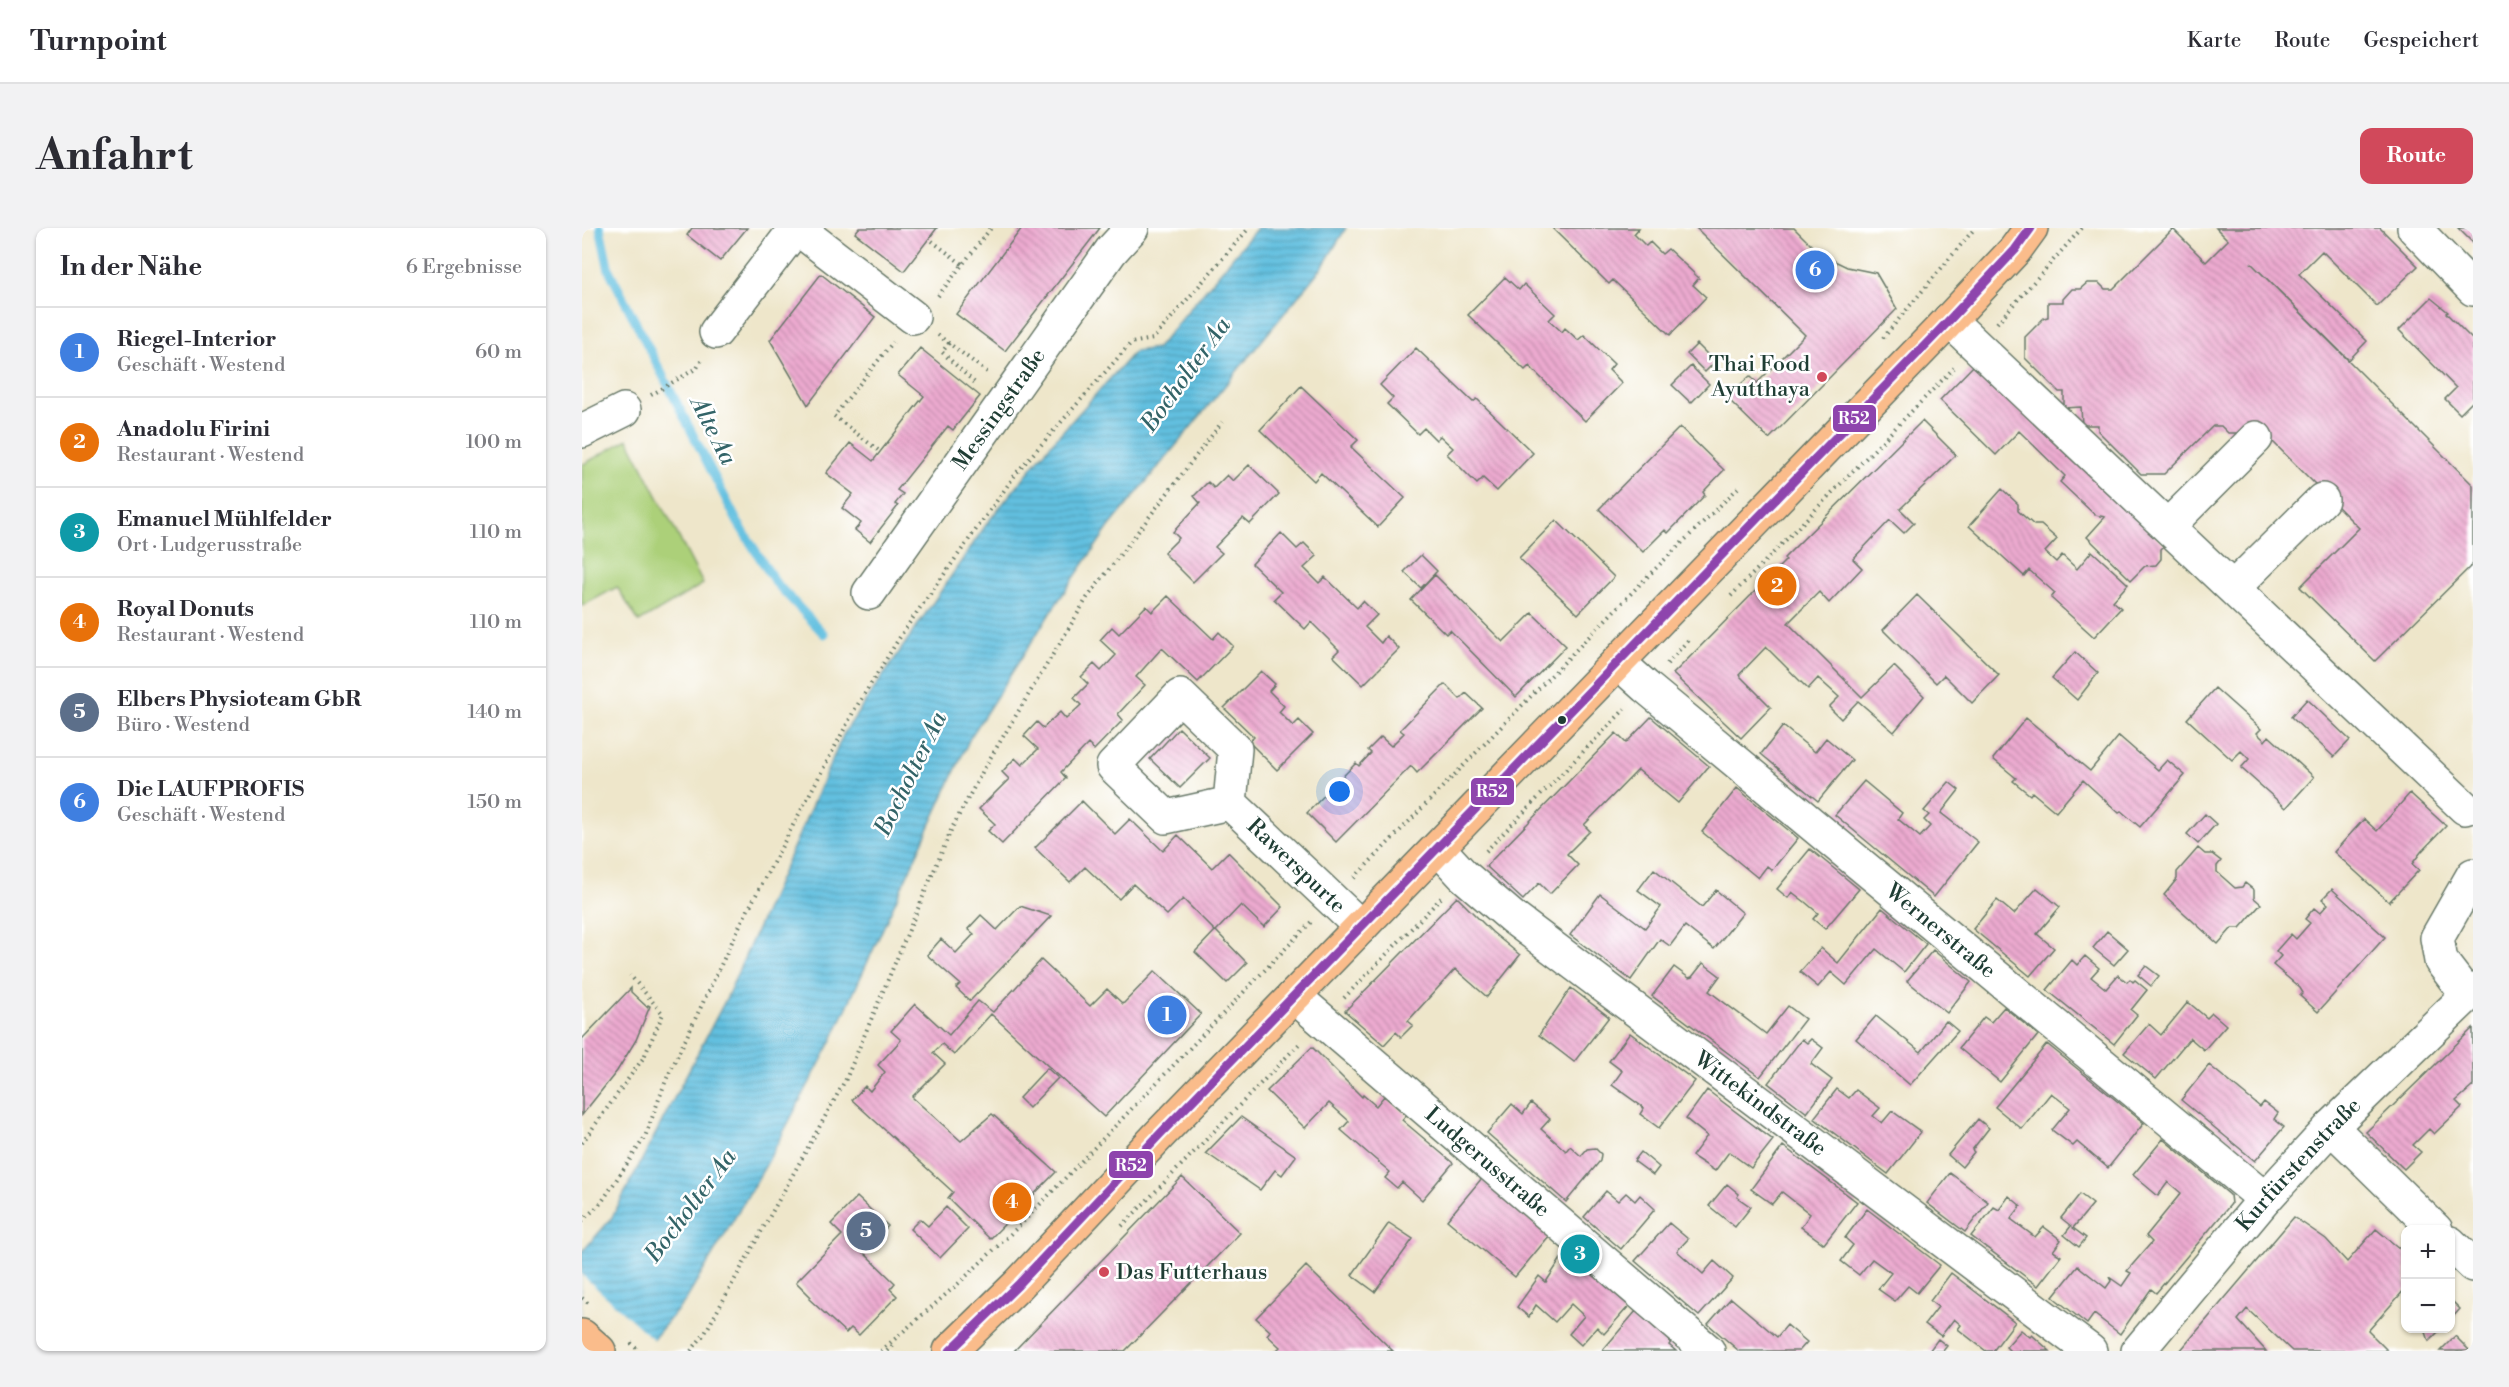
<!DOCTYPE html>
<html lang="de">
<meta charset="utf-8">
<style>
:root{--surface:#fff;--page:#f2f2f3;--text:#2b2b33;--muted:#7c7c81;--line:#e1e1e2;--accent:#d1495b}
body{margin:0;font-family:"Libre Bodoni",serif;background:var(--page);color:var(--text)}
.controls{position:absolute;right:18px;bottom:18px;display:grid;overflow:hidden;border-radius:12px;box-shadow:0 2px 4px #0004}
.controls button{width:54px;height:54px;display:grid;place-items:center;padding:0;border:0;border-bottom:2px solid var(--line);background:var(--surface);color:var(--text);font:30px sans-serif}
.you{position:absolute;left:758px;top:564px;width:21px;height:21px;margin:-15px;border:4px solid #fff;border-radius:50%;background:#1a73e8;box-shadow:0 0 0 9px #1a73e833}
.badge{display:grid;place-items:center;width:39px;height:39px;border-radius:50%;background:var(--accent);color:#fff;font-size:20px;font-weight:700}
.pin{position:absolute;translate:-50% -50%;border:3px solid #fff;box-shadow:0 2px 6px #0006}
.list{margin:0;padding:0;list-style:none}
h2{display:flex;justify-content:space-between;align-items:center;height:78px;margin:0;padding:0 24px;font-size:26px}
h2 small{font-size:20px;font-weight:400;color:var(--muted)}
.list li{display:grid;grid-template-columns:39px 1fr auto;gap:18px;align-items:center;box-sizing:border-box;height:90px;padding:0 24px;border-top:2px solid var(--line)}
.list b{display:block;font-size:22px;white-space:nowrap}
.list p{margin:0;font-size:20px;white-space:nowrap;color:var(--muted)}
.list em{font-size:20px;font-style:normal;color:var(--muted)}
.map{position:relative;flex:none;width:1891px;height:1123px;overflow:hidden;border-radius:12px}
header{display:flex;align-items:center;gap:36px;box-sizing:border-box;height:84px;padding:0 30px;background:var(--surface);border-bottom:2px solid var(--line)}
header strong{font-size:28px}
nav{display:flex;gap:33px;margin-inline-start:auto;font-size:21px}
.intro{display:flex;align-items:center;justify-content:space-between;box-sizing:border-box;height:144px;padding:0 36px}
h1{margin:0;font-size:42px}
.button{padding:15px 27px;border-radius:12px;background:var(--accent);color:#fff;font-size:21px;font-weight:700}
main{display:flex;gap:36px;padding:0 36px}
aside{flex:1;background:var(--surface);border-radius:12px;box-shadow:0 2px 4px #0004}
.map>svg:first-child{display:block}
</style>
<header>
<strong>Turnpoint</strong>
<nav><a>Karte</a><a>Route</a><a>Gespeichert</a></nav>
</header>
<div class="intro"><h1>Anfahrt</h1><a class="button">Route</a></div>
<main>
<aside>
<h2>In der Nähe<small>6 Ergebnisse</small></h2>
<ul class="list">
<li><span class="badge" style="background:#3f7fe0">1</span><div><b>Riegel-Interior</b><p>Geschäft · Westend</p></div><em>60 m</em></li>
<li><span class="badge" style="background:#e8710a">2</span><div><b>Anadolu Firini</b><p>Restaurant · Westend</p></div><em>100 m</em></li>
<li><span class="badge" style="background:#0f9aa8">3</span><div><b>Emanuel Mühlfelder</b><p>Ort · Ludgerusstraße</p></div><em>110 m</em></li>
<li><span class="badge" style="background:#e8710a">4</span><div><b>Royal Donuts</b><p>Restaurant · Westend</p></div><em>110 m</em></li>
<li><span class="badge" style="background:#5c6f8a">5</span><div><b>Elbers Physioteam GbR</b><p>Büro · Westend</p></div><em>140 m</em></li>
<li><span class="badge" style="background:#3f7fe0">6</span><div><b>Die LAUFPROFIS</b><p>Geschäft · Westend</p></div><em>150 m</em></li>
</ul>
</aside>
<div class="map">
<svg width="1891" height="1123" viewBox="0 0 1891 1123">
<defs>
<pattern id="water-rules" width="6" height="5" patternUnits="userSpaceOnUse" patternTransform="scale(1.5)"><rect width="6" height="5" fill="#62c0e0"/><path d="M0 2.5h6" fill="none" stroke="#509db6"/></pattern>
<pattern id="building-back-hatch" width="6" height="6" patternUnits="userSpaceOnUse" patternTransform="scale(1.5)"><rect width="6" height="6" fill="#edaad0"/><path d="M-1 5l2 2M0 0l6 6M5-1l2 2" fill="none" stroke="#bf8caa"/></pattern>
</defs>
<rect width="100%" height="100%" fill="#fff"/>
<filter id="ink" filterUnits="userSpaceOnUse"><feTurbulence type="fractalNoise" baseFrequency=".0167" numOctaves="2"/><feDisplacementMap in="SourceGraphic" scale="12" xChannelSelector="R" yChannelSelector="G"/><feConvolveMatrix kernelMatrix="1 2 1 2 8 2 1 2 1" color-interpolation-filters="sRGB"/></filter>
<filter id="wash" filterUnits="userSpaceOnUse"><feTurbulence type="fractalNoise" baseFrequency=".008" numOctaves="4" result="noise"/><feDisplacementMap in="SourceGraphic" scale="24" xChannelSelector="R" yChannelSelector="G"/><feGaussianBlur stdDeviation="1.35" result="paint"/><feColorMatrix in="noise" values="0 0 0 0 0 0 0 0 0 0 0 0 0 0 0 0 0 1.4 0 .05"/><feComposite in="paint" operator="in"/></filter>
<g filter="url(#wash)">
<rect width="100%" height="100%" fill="#eee6ca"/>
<path fill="#acd079" stroke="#668656" stroke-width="1.5" d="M46,211L121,356L57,394L35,359L0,378V237Z"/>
<path fill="url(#water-rules)" stroke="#407e8a" stroke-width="1.5" d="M675,0H764L741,38L527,299L472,379L388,510L249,814L184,937L104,1072L61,1123H0V1024L29,991L145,769L262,505L406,294L469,216L553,123L575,120Z"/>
<path fill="#eee6ca" d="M0,1047L73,1113L65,1123H0Z"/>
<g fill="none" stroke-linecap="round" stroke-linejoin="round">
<path stroke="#62c0e0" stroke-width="9" d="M18,0L27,42L155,293L193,354L242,406"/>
</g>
<g id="blocks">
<path fill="url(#building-back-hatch)" d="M110,0H165L138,33L105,7Z
M277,0H355L322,43L273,5Z
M440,0H518L423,123L374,86Z
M972,0H1057L1052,6L1064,18L1068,14L1080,26L1086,21L1117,50L1111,57L1124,69L1088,107L1031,52L1027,56L971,1Z
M1114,0H1212L1238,26L1265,39L1294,45L1315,81L1187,211L1144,169L1168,148L1175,155L1223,107Z
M1634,0H1798L1836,38L1795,78L1740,23L1717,46L1785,113L1767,132L1669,35L1891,257V336L1793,433L1718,359L1777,300L1675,198L1661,205H1646L1639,198H1631L1582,246H1559L1516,203V197H1500L1499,179L1482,180V164H1477L1443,130V109L1462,90L1466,89V74H1481V71L1490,61H1498L1505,55H1517L1523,61H1531L1591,1L1624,34L1646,12Z
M1876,0H1891V15Z
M239,46L293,89L226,177L188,112Z
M923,49L937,62L942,56L973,86L967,92L980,104L983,100L996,112L1002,107L1032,136L1027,142L1040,155L1003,193L947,138L943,142L886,87Z
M1849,70L1866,84L1864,85L1891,112V173L1878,186L1863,171L1874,160L1817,102Z
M1115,116L1133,134L1123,144L1105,126Z
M338,120L398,168L371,202L366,198L315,262L321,266L313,276L316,278L288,314L273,302L279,295L260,280L271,266L244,245L268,215L291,233L342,168L316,147Z
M834,120L891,174L895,171L951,225L915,263L901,250L895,256L865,226L871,220L858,208L854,212L842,200L836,206L805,176L811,170L798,157Z
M1394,135L1583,317L1579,321V331L1574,337L1563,338L1549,352L1505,309L1523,289L1513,287L1478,254L1483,248L1437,203L1414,227L1358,172Z
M1109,138L1127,156L1109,175L1090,157Z
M719,158L776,212L769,219L823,270L796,299L739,245L732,253L678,202Z
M1340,193L1374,227L1318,281L1332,295L1322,305L1308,292L1271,331L1280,340L1247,375L1237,364L1206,395L1280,469L1312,438L1342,468L1312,504L1276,473L1259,491L1247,479L1257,469L1236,450L1226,461L1184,419L1157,447L1189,479L1159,510L1091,446L1204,332L1202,330Z
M1098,199L1142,242L1121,264L1123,267L1086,305L1083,302L1061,324L1017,281Z
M667,237L697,266L668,296L661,290L633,319L640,325L611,354L582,325L597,310L591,304L618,275L612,268L626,254L632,260L645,247L651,253Z
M1420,261L1436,276V283L1452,297H1459L1475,311L1463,324L1474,334L1480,327L1495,341L1510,323L1546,356L1531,373L1539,380L1512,409L1469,370L1473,365L1447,342L1442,348L1387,298Z
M974,292L1032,349L996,386L937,330Z
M699,305L715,321L722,315L735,328L722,340L737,355L743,349L775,380L781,373L795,387L783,399L799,415L804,408L817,421L781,457L751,428L757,422L729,394L723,401L692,371L699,364L670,336Z
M839,327L855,343L839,360L822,344Z
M853,347L921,414L950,385L984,418L934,469L868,402L864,406L829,372Z
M1335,367L1417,447L1390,475L1362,447L1354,455L1301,402Z
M586,368L631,411L637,404L651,418L616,454L580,420L554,449L563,457L536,486L541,492L512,522L506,516L479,544L484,550L420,616L406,603L413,596L397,581L427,551L420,544L433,530L440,537L456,521L442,508L455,494L461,500L478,484L484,491L499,477L492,470L506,456L499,449L512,436L519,443L534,427L518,412L530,399L537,406L564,378L570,384Z
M1493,424L1516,445L1495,472L1470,450Z
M679,443L693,456L687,463L702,478L697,484L711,498L717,492L731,506L695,542L667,514L672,509L642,480Z
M863,456L878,471L884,465L900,480L835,545L829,538L754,614L725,585L774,535L777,538L789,525L786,522L799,509L809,518L822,505L818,502Z
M1633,460L1679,501L1675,505L1683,513L1687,508L1732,549L1704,580L1659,540L1667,531L1659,523L1650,532L1605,491Z
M1725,471L1768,512L1752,529L1709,489Z
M1069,489L1127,538L1096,575L1056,542L1002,597L1008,603L985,626L996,637L968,666L957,655L941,672L904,638L1034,505L1044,515Z
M1444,490L1508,543L1537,508L1576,542L1585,532L1603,547L1558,599L1539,583L1537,585L1501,552L1474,584L1450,564L1448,567L1431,553L1434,550L1411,531Z
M1201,498L1233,524L1244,510L1270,532L1236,573L1179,526Z
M597,500L628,530L598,560L568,531Z
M1282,553L1320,585L1316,591L1338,609L1348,598L1342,592L1347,587L1342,583L1367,554L1377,562L1359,585L1396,614L1352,669L1253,587Z
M1155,560L1216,610L1190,642L1185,638L1176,650L1120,604Z
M1828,565L1864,598L1839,624L1830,636L1837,642L1807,674L1752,624L1782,591L1795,603Z
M500,573L533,606L548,591L581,623L596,607L630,640L646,624L701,679L682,699L659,677L634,703L665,735L645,755L613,724L633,703L601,671L585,687L551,656L537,671L503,639L488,654L453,620Z
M1623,586L1634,596L1616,616L1605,606Z
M1616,620L1623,626H1630L1639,633L1635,638V644L1653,660L1660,659L1663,655L1672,662V670L1679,676L1658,700H1650L1636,716L1582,667L1595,651V644Z
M1228,621L1277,661L1243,701L1231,691L1236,685L1223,674L1210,664L1206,670L1195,661Z
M1072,641L1120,679L1134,662L1161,685L1132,721L1103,698L1088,718L1078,711L1049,752L988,707L1018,666L1063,700L1079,679L1056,662Z
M1455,660L1478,679L1455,706L1472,720L1448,748L1391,701L1415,672L1432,686Z
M1750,661L1803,709L1736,784L1718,768L1721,765L1718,760L1691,737L1699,728L1694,723L1709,706L1714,711L1728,695L1723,691L1732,680L1738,685L1746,676L1740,671Z
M875,669L910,704L938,727L905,769L873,741L826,793L831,797L819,809L814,804L802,817L763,783Z
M438,678L469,688L388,773L374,760L378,756L345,727L359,711L374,725L392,706L386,701L399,687L415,702Z
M1300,680L1344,716L1322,744L1294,721L1264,757L1249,744L1236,759L1218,744L1239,720L1256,735Z
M1525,703L1546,721L1532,737L1511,720Z
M1351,722L1389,754L1365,785L1325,753Z
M1503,728L1517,740L1509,749L1524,761L1536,747L1545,754L1548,751L1551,754L1553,752L1565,762L1549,782L1555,787L1532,816L1465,762L1490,732L1495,737Z
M459,732L508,778L525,761L541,776L573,743L619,786L522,889L409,786L372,827L360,816L351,825L363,836L330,869L379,913L410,886L474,944L408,1011L366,970L371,964L270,872L283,858L288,863L303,844L296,837L319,812L309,803L333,776L367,807L396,773L411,784Z
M1121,735L1138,748L1127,763L1184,806L1206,778L1223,791L1178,849L1070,768L1092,739L1107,750L1110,749Z
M1564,738L1577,748L1569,758L1556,747Z
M49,760V764L65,779L66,777L68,778L54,812L35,843L0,887V811Z
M989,760L1027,789L992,834L957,807Z
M1606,774L1625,790L1630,785L1644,797L1622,822L1608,810L1574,851L1542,825L1567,796L1579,807Z
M1422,779L1456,807L1418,854L1377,820L1402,789L1409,794Z
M1294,788L1339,824L1364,793L1376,803L1328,857L1274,811Z
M1891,800V858L1874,873L1880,879L1852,906L1847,901L1831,917L1839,924L1822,941L1784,904Z
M1048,805L1113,853L1077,900L1058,886L1062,880L1030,857L1040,843L1027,833Z
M1220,811L1225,815L1229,811L1241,820L1229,836L1250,852L1225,885L1186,855Z
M1465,816L1562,895L1526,940L1495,914L1491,918L1470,902L1488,880L1469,865L1440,901L1413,879Z
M730,819L780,869L781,867L794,878L802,868L824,887L820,892L871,935L840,972L820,954L815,960L803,950L808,944L759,902L767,893L747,875L723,900L685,863Z
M1627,837L1678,879L1682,874L1696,885L1692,891L1702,899L1673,933L1599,872Z
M465,840L476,850L447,880L437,870Z
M1255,861L1267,870L1274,862L1298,880L1291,888L1300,895L1310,883L1339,904L1306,946L1232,890Z
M1125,862L1191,912L1169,940L1147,924L1133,943L1110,928L1125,908L1104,891Z
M949,875L968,891L959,901L984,923L988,918L999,928L1005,921L1013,920L1019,926L1018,933L984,974L905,905L930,876L941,886Z
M659,889L714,928L700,947L693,942L678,962L624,925Z
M1396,891L1407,900L1390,922L1392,924L1380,939L1366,927Z
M1581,911L1648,967L1649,976L1574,1065L1569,1061L1538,1106L1512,1086L1505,1096L1471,1069L1496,1038L1524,1060L1529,1053L1527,1049L1540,1058L1549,1045L1545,1043L1570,1014L1564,1008L1599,965L1586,954L1576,968L1551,947Z
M1201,918L1275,974L1242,1016L1219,999L1228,986L1200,964L1190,976L1169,961Z
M1059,924L1077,939L1071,947L1052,933Z
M1368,945L1406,974L1383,1004L1345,975Z
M600,949L658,1005L543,1123H432Z
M900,950L967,1008L933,1049L865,992Z
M1145,956L1157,966L1155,969L1169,979L1153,999L1127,978Z
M1024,963L1036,973L1044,965L1053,973L1058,967L1073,981L1039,1021L1002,989Z
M1498,966L1511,976L1491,1000L1504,1010L1497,1019L1482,1007L1489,998L1479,990Z
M1427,968L1439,978L1429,991L1453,1009L1462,999L1479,1012L1471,1023L1479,1028L1456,1058L1389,1008L1412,979L1417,982Z
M275,969L306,998L281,1024L313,1055L308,1061L315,1068L277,1107L269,1100L264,1105L227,1071L229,1069L214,1054L260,1007L249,996Z
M364,979L386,1001L358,1030L328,1001L338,991L346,998Z
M1285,981L1358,1037L1335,1065L1326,1058L1313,1073L1296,1061L1309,1045L1290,1031L1277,1047L1259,1033L1271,1017L1263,1010Z
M1712,989L1744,1011L1765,1034L1794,1001L1824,1026V1060L1786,1103L1806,1123H1710L1665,1081L1656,1092L1684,1123H1598Z
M807,995L831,1011L793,1064L770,1047Z
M1087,995L1106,1011L1095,1023L1121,1046L1132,1033L1151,1050L1117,1088L1053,1033Z
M984,1023L1047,1078L1022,1106L1015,1099L999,1117L987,1106L1002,1088L989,1076L973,1094L954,1077L947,1089L935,1079L957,1048L964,1054Z
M724,1038L811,1123H694L698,1119L685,1107L688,1103L674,1090Z
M1369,1045L1433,1094L1411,1123H1404L1376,1101L1379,1097L1372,1091L1359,1108L1343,1096L1356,1079L1348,1073Z
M1149,1070L1195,1109L1205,1097L1225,1114L1217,1123H1157L1126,1096Z
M1869,1072L1878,1081L1869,1091Z
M1054,1083L1089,1114L1087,1117L1094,1123H1020Z
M1843,1101H1859L1847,1113Z
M1439,1102L1448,1109L1450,1107L1468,1123H1428L1424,1119Z
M1873,1108L1888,1123H1858Z
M1356,1111L1365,1118L1361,1123H1347Z"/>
</g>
</g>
<g filter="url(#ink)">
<use href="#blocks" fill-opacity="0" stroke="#677868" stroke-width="1.5"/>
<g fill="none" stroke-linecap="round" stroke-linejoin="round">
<defs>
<g id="minor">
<path d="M215,0L331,89"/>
<path d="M1832,0L1891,61"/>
<path d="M1367,92L1883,580"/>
<path d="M134,104L214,0"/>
<path d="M0,203L42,182"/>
<path d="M1586,298L1674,210"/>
<path d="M1651,360L1740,272"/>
<path id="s1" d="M287,365L529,23L550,0"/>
<path id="s2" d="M1036,434L1064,459L1683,971"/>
<path id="s3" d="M648,575L653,521L598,468L531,538L584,589L648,575L779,699"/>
<path id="s4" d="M856,620L881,647L930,689L1508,1123"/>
<path d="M1885,767L1859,733L1855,710L1891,647"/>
<path id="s5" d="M712,768L1126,1123"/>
<path d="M1749,899L1854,1002"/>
<path d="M1868,1015L1891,1037"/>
<path id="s6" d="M1556,1123L1683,971L1749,899L1891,762"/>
</g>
<path id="major" d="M0,1108L17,1123
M368,1123L436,1057L578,906L1358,102L1433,22L1449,0"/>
</defs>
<use href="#minor" stroke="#677868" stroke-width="36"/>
<use href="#major" stroke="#677868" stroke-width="36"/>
<path stroke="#677868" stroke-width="4" stroke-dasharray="1.5 4.5" stroke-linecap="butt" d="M436,0L437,1
M350,13L380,36
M356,68L409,0
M1415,95L1500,0
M356,107L405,144
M1301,110L1393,0
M367,115L360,124L395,157
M69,167L115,140L119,133
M296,222L252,188L311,114
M1149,368L1372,140
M1085,436L1108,410
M904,623L1043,481
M772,650L1068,346L1156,260
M762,770L859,670
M0,915L62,829L81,786L48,747
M0,993L19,975L63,909L84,852L159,695L273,481L323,401L436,243L549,115L571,111L667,0
M540,998L719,814
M0,1070L6,1075
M49,1115L57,1123
M109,1123L123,1105L264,851L370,600L404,537L505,370L640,194
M299,1123L377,1055L440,995L729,694
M305,1123L313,1115"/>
<use href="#minor" stroke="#fff" stroke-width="33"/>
<use href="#major" stroke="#fabc8b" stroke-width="33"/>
<defs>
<path id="bus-1" d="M368,1123L436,1057L578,906L1358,102L1433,22L1449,0"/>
</defs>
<use href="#bus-1" stroke="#fff" stroke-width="14"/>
<use href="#bus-1" stroke="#8e44ad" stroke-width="9"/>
</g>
</g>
<g fill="#d1495b" stroke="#fff" stroke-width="2">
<circle cx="1240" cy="149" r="6"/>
<circle cx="522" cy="1044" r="6"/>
</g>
<circle fill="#1f3d34" stroke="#fff" stroke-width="2" cx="980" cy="492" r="5"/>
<g text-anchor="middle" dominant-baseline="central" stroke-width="5" stroke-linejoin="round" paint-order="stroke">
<g font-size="22" fill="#1f3d34" stroke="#fff" text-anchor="end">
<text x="1228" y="136">Thai Food<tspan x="1228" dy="25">Ayutthaya</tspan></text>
<text x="534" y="1044" text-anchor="start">Das Futterhaus</text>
</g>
<g font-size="22" fill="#1f3d34" stroke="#fff">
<text stroke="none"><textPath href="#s1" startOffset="225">Messingstraße</textPath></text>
<text stroke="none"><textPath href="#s3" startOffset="458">Rawerspurte</textPath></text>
<text stroke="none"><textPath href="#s2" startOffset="420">Wernerstraße</textPath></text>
<text stroke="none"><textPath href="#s4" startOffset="412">Wittekindstraße</textPath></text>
<text stroke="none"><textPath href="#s5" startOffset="255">Ludgerusstraße</textPath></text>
<text stroke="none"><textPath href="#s6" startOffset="246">Kurfürstenstraße</textPath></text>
</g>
<g font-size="24" font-style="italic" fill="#336468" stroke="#fff">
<text transform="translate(604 147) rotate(-54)">Bocholter Aa</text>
<text transform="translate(131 203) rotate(63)">Alte Aa</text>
<text transform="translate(329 546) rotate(-64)">Bocholter Aa</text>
<text transform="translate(109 978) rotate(-53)">Bocholter Aa</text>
</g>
</g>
<g stroke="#fff" stroke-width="2">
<rect x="1250" y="176" width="45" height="29" rx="6" fill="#8e44ad"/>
<rect x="888" y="549" width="45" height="29" rx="6" fill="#8e44ad"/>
<rect x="526" y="922" width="46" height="29" rx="6" fill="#8e44ad"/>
</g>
<g font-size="16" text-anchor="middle" font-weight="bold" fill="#fff">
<text x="1272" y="196">R52</text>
<text x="910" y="569">R52</text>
<text x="549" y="943">R52</text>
</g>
</svg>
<div class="controls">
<button>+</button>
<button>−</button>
</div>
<div class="you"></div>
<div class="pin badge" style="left:585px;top:787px;background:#3f7fe0">1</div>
<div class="pin badge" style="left:1195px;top:358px;background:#e8710a">2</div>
<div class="pin badge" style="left:998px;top:1026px;background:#0f9aa8">3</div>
<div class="pin badge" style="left:430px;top:974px;background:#e8710a">4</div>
<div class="pin badge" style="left:284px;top:1003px;background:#5c6f8a">5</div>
<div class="pin badge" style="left:1233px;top:42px;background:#3f7fe0">6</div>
</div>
</main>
